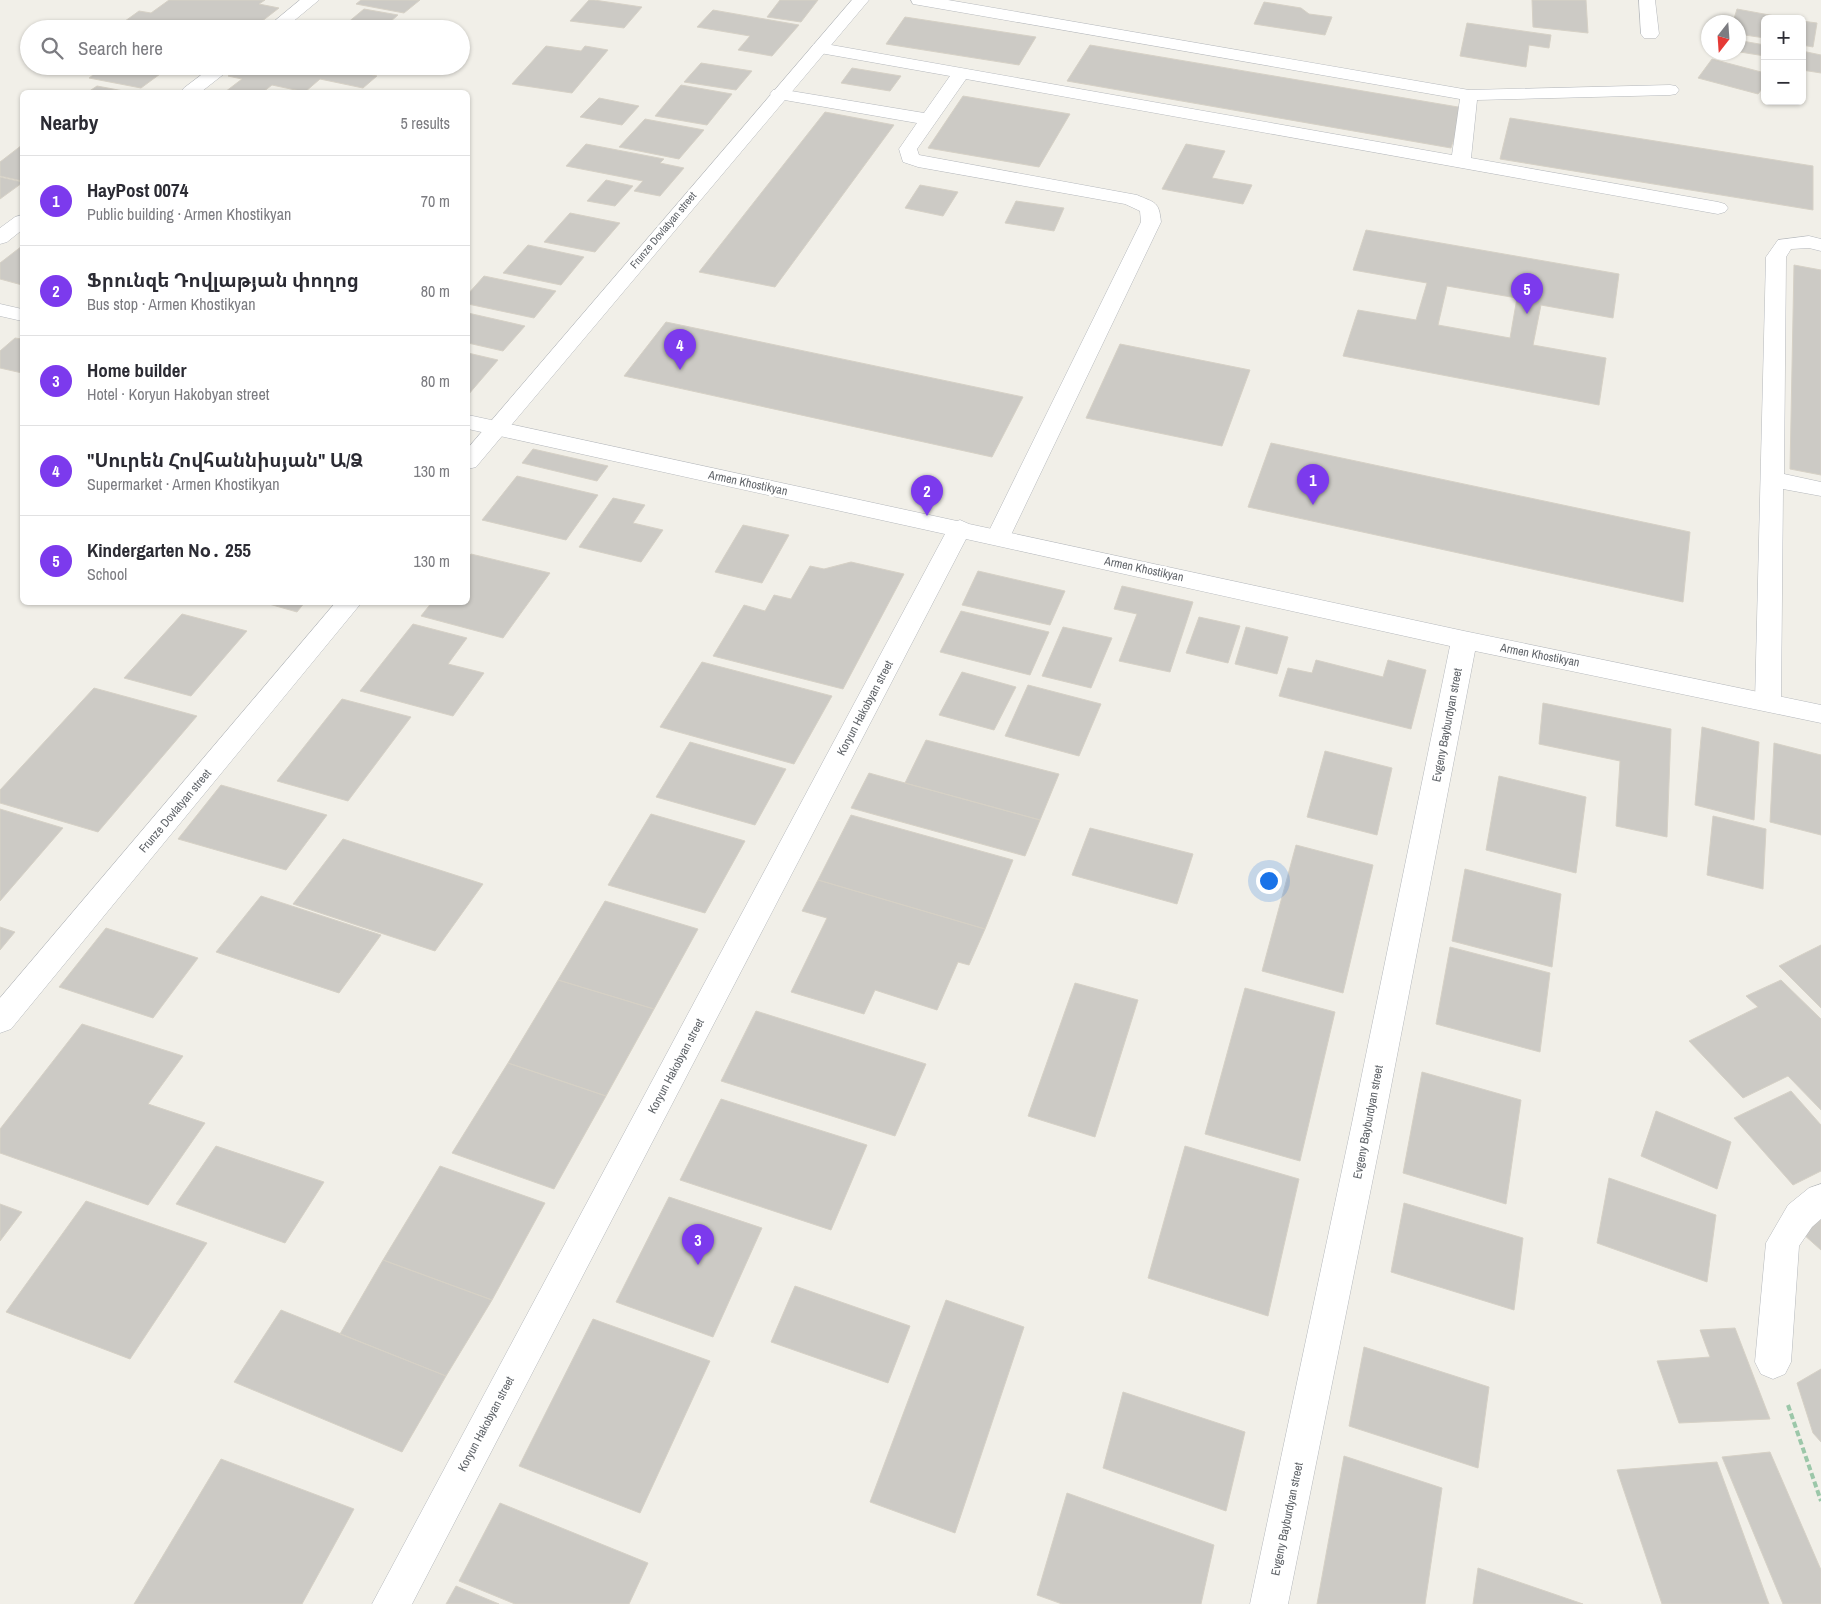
<!DOCTYPE html>
<meta charset="utf-8">
<style>
:root{--surface:#fff;--page:#f7f7f7;--text:#2b2b33;--muted:#7c7c81;--line:#e1e1e2;--accent:#7c3aed}
body{margin:0;font-family:"Archivo Narrow","Noto Sans Armenian",sans-serif;background:var(--page);color:var(--text)}
.controls{position:absolute;right:15px;top:15px;display:grid;overflow:hidden;border-radius:8px;box-shadow:0 1px 4px #0004}
.controls button{width:45px;height:45px;display:grid;place-items:center;padding:0;border:0;border-bottom:1px solid var(--line);background:var(--surface);color:var(--text);font:25px sans-serif}
.compass{position:absolute;left:1701px;top:15px;width:45px;height:45px;border-radius:50%;background:var(--surface);box-shadow:0 1px 4px #0004;rotate:197deg}
.you{position:absolute;left:1268px;top:880px;width:18px;height:18px;margin:-12px;border:4px solid #fff;border-radius:50%;background:#1a73e8;box-shadow:0 0 0 8px #1a73e833}
.badge{display:grid;place-items:center;width:32px;height:32px;border-radius:50%;background:var(--accent);color:#fff;font-size:16px;font-weight:700}
.pin{position:absolute;translate:-50% -41px;filter:drop-shadow(0 1px 2px #0008)}
.pin::after{content:'';position:absolute;top:26px;width:18px;height:15px;background:inherit;clip-path:polygon(0 0,100% 0,50% 100%)}
.list{margin:0;padding:0;list-style:none}
h2{display:flex;justify-content:space-between;align-items:center;height:65px;margin:0;padding:0 20px;font-size:21px}
h2 small{font-size:16px;font-weight:400;color:var(--muted)}
.list li{display:grid;grid-template-columns:32px 1fr auto;gap:15px;align-items:center;box-sizing:border-box;height:90px;padding:0 20px;border-top:1px solid var(--line)}
.list b{display:block;font-size:19px;white-space:nowrap}
.list p{margin:0;font-size:16px;white-space:nowrap;color:var(--muted)}
.list em{font-size:16px;font-style:normal;color:var(--muted)}
.icon{flex:none;width:28px;height:28px;fill:none;stroke:currentColor;stroke-width:2;stroke-linecap:round;stroke-linejoin:round}
.map{position:relative;flex:none;width:1821px;height:1604px;overflow:hidden}
.search{position:absolute;background:var(--surface);box-shadow:0 1px 4px #0004;left:20px;top:20px;width:450px;height:55px;display:flex;align-items:center;gap:12px;box-sizing:border-box;padding:0 18px;border-radius:28px;color:var(--muted);font-size:19px}
.panel{position:absolute;background:var(--surface);box-shadow:0 1px 4px #0004;left:20px;top:90px;width:450px;height:515px;border-radius:8px}
.map>svg:first-child{display:block}
</style>
<div class="map">
<svg width="1821" height="1604" viewBox="0 0 1821 1604">
<rect width="100%" height="100%" fill="#f1efe8"/>
<path fill="#cccac5" stroke="#d6d1c6" fill-rule="evenodd" d="M169,0H265L259,4L279,8L252,29H229L211,25L207,29H114L139,11L151,13Z
M361,0H420L404,13L356,4Z
M589,0H594L642,7L624,28L570,21Z
M780,0H818L801,22L767,17Z
M1532,0H1586L1588,33L1533,27Z
M1264,2L1301,8L1309,14L1332,17L1325,35L1254,24Z
M364,9L398,15L382,29H340Z
M1737,9L1791,19H1765V38L1738,34V22H1733Z
M713,10L799,25L772,56L738,50L750,36L697,27Z
M905,17L1036,37L1019,65L886,44Z
M1802,21L1817,23L1813,47L1802,45Z
M1467,23L1551,35L1549,48L1529,45L1526,67L1460,56Z
M1742,41L1765,45V56L1740,52Z
M1090,45L1464,108L1451,148L1067,81Z
M546,46L581,51L585,46L608,50L572,93L512,84Z
M1802,51L1821,55V73L1802,70Z
M1712,59L1765,73V85L1758,94L1698,78Z
M701,63L752,71L736,90L684,82Z
M105,66H171L141,88L89,78Z
M241,66H327L377,76L363,88L320,79L305,92L272,85L263,92H225L242,79L228,76Z
M852,68L901,76L890,91L841,83Z
M681,85L732,94L707,125L655,116Z
M97,86L129,92H88Z
M963,96L1070,114L1039,167L928,148Z
M599,98L639,106L622,125L580,117Z
M825,112L894,125L775,287L699,272Z
M1510,118L1813,166V210L1500,159Z
M645,119L704,130L679,159L619,147Z
M586,144L664,159L660,163L684,168L660,196L634,191L643,181L566,166Z
M1186,144L1225,151L1212,178L1252,185L1243,204L1162,189Z
M22,145V181L0,176V162Z
M0,177L22,182V183L0,199Z
M606,180L633,186L615,206L587,201Z
M920,185L958,192L943,216L905,208Z
M1016,201L1064,208L1054,231L1005,223Z
M570,213L620,223L595,252L544,242Z
M1366,230L1619,274L1613,318L1541,305L1533,345L1606,358L1599,405L1343,356L1358,310L1416,320L1427,283L1353,270ZM1447,286L1517,298L1510,338L1438,325Z
M528,245L584,257L561,285L503,273Z
M22,246V285L0,279V263Z
M1794,265L1821,270V475L1790,469Z
M484,276L556,291L534,318L468,304V294Z
M468,313L525,326L503,351L468,343Z
M666,322L1023,397L992,457L624,376Z
M15,338L22,339V373L0,368V351Z
M1120,344L1250,370L1222,446L1086,418Z
M468,353L498,360L468,395Z
M1271,443L1690,532L1683,602L1248,507Z
M533,449L608,466L597,481L522,463Z
M517,476L598,495L566,540L482,520Z
M613,498L645,505L633,523L663,530L641,562L579,547Z
M743,525L789,535L762,583L715,572Z
M471,554L550,573L503,638L421,616L432,602H468V558Z
M851,562L904,574L843,689L713,656L744,605L765,611L774,595L791,599L810,566L824,569Z
M978,571L1065,591L1050,625L962,605Z
M1122,586L1193,602L1170,672L1119,661L1137,614L1114,609Z
M262,602H305L297,612Z
M961,611L1049,632L1030,675L940,652Z
M182,614L247,631L191,696L124,678Z
M1199,617L1240,626L1228,663L1186,653Z
M413,624L467,638L448,664L484,673L453,716L360,691Z
M1063,627L1112,638L1091,688L1042,676Z
M1246,627L1288,637L1277,674L1235,664Z
M1316,660L1383,677L1388,660L1426,670L1411,729L1279,696L1288,668L1312,673Z
M702,662L832,696L794,764L660,727Z
M962,672L1016,687L994,730L939,715Z
M1028,685L1101,704L1079,756L1005,736Z
M94,688L197,716L98,832L0,803V790Z
M342,699L411,717L348,801L277,781Z
M1543,703L1671,729L1667,837L1616,826L1620,761L1539,744Z
M1702,727L1759,742L1754,820L1695,805Z
M926,740L1059,774L1040,820L905,783Z
M690,742L786,769L755,825L656,797Z
M1774,743L1821,755V835L1770,822Z
M1325,751L1392,768L1377,835L1307,817Z
M869,773L905,783L1040,820L1025,856L851,808Z
M1499,776L1586,797L1576,873L1486,850Z
M221,785L327,815L286,870L178,839Z
M0,809L63,828L0,901Z
M651,814L745,841L705,913L608,885Z
M851,815L1013,860L985,929L818,880Z
M1713,816L1766,829L1763,889L1707,875Z
M1090,828L1193,854L1177,904L1072,875Z
M343,839L483,884L435,951L293,904Z
M1296,845L1373,865L1343,993L1262,971Z
M1465,869L1561,894L1552,967L1452,941Z
M818,880L985,929L969,965L958,962L937,1010L875,990L864,1014L791,992L827,918L802,911Z
M261,896L381,935L339,993L216,952Z
M605,901L698,929L654,1009L558,980Z
M0,927L15,932L0,950Z
M106,928L198,958L153,1018L59,987Z
M1821,945V1008L1779,966Z
M1450,947L1550,973L1540,1052L1436,1024Z
M558,980L654,1009L606,1096L508,1063Z
M1781,980L1821,1019V1110L1788,1076L1743,1098L1689,1041L1758,1007L1746,996Z
M1075,983L1138,1000L1095,1137L1028,1116Z
M1245,988L1335,1012L1300,1161L1205,1134Z
M756,1011L926,1064L895,1136L721,1081Z
M82,1024L183,1056L148,1104L205,1123L148,1205L0,1153V1129Z
M508,1063L606,1096L554,1189L452,1153Z
M1422,1072L1521,1100L1506,1204L1403,1173Z
M1791,1091L1821,1125V1171L1793,1185L1734,1118Z
M721,1099L867,1145L831,1230L680,1180Z
M1656,1111L1731,1142L1717,1189L1641,1156Z
M216,1146L324,1182L285,1243L176,1204Z
M1185,1146L1299,1179L1268,1316L1148,1278Z
M440,1166L545,1203L492,1300L383,1260Z
M1609,1178L1716,1215L1707,1282L1597,1243Z
M669,1197L762,1228L713,1337L616,1302Z
M86,1201L207,1243L130,1359L6,1312Z
M1404,1203L1523,1238L1514,1310L1391,1272Z
M0,1204L22,1212L0,1241Z
M1821,1219V1250L1803,1234Z
M383,1260L492,1300L446,1376L340,1334Z
M795,1286L910,1326L888,1383L771,1342Z
M946,1300L1024,1327L955,1533L870,1502Z
M281,1310L446,1376L402,1452L234,1382Z
M593,1319L710,1361L640,1513L519,1466Z
M1735,1328L1770,1419L1679,1423L1657,1361L1710,1357L1700,1330Z
M1364,1347L1489,1387L1478,1468L1349,1426Z
M1821,1369V1442L1813,1433L1797,1383Z
M1123,1392L1245,1432L1226,1511L1103,1468Z
M1770,1452L1821,1570V1604H1783L1722,1457Z
M1344,1456L1442,1488L1425,1604H1317Z
M221,1459L354,1509L302,1604H134Z
M1717,1462L1769,1604H1662L1617,1470Z
M1067,1493L1214,1545L1201,1604H1062L1037,1595Z
M500,1503L648,1563L629,1604H515L459,1581Z
M1478,1568L1583,1604H1473Z
M456,1586L499,1604H446Z"/>
<g fill="none" stroke-linecap="round" stroke-linejoin="round">
<defs>
<path id="service" d="M911,0H948L1469,90L1670,85L1676,86L1679,90L1676,94L1670,95L1477,100L1471,158L1718,202L1725,204L1728,208L1725,212L1718,214L966,79L917,149L919,155L1137,195C1155,203 1159,201 1161,222L1010,537L1006,543L998,545L990,543L986,537L1141,222L1140,211L1125,204L918,167L903,162L899,149L917,123L773,98L770,94L773,90L779,89L924,113L950,76L820,53L814,52L811,48L814,44L820,43L1452,155L1460,99L919,5L913,4Z
M1809,236L1821,239V251L1809,248L1791,249L1786,257L1784,474L1821,482V496L1783,489L1781,702L1777,709L1768,711L1759,709L1755,702L1766,257L1778,240Z"/>
<path id="minor" d="M300,0H319L284,29H265Z
M1639,0H1655L1659,34L1656,38H1644L1641,34Z
M213,66H234L201,92H181L184,88Z
M22,215V230L7,242L0,244V228L15,217Z
M0,304L22,309V321L0,316Z
M468,415L957,521L960,520L969,524L1464,631L1821,705V723L1475,651L1384,1123L1288,1604H1250L1352,1123L1450,646L966,539L412,1604H372L945,534L468,429Z
M1821,1184V1219L1812,1227L1799,1246L1791,1362L1785,1374L1773,1379L1761,1374L1755,1362L1766,1243L1788,1205L1809,1188Z"/>
<path id="tertiary" d="M852,0H869L476,467L468,469V448Z
M336,602H362L11,1029L0,1033V998Z"/>
</defs>
<use href="#service" stroke="#b5b8bc" stroke-width="1"/>
<use href="#minor" stroke="#b5b8bc" stroke-width="1"/>
<use href="#tertiary" stroke="#b5b8bc" stroke-width="1"/>
<path stroke="#9cc7a9" stroke-width="4" stroke-dasharray="6 3" stroke-linecap="butt" d="M1788,1405L1821,1501"/>
<use href="#service" fill="#fff" fill-rule="evenodd"/>
<use href="#minor" fill="#fff" fill-rule="evenodd"/>
<use href="#tertiary" fill="#fff" fill-rule="evenodd"/>
</g>
<g text-anchor="middle" dominant-baseline="central" stroke-width="5" stroke-linejoin="round" paint-order="stroke">
<g font-size="11" fill="#5f6368" stroke="#fff">
<text transform="translate(663 230) rotate(-50)">Frunze Dovlatyan street</text>
</g>
<g font-size="12" fill="#5f6368" stroke="#fff">
<text transform="translate(748 483) rotate(12)">Armen Khostikyan</text>
<text transform="translate(1144 569) rotate(12)">Armen Khostikyan</text>
<text transform="translate(1540 655) rotate(11)">Armen Khostikyan</text>
<text transform="translate(865 708) rotate(-62)">Koryun Hakobyan street</text>
<text transform="translate(1447 725) rotate(-79)">Evgeny Bayburdyan street</text>
<text transform="translate(175 811) rotate(-50)">Frunze Dovlatyan street</text>
<text transform="translate(676 1066) rotate(-62)">Koryun Hakobyan street</text>
<text transform="translate(1368 1122) rotate(-79)">Evgeny Bayburdyan street</text>
<text transform="translate(486 1424) rotate(-62)">Koryun Hakobyan street</text>
<text transform="translate(1287 1519) rotate(-78)">Evgeny Bayburdyan street</text>
</g>
</g>
</svg>
<div class="controls">
<button>+</button>
<button>−</button>
</div>
<svg class="compass" viewBox="-18 -18 36 36"><path d="M0-13l5 13h-10z" fill="#e53935"/><path d="M0 13l5-13h-10z" fill="#7c7c81"/></svg>
<div class="you"></div>
<div class="pin badge" style="left:1313px;top:505px">1</div>
<div class="pin badge" style="left:927px;top:516px">2</div>
<div class="pin badge" style="left:698px;top:1265px">3</div>
<div class="pin badge" style="left:680px;top:370px">4</div>
<div class="pin badge" style="left:1527px;top:314px">5</div>
<div class="search"><svg class="icon" aria-label="search" viewBox="0 0 24 24"><circle cx="10" cy="10" r="6"/><path d="M15 15l6 6"/></svg>Search here</div>
<section class="panel">
<h2>Nearby<small>5 results</small></h2>
<ul class="list">
<li><span class="badge">1</span><div><b>HayPost 0074</b><p>Public building · Armen Khostikyan</p></div><em>70 m</em></li>
<li><span class="badge">2</span><div><b>Ֆրունզե Դովլաթյան փողոց</b><p>Bus stop · Armen Khostikyan</p></div><em>80 m</em></li>
<li><span class="badge">3</span><div><b>Home builder</b><p>Hotel · Koryun Hakobyan street</p></div><em>80 m</em></li>
<li><span class="badge">4</span><div><b>&quot;Սուրեն Հովհաննիսյան&quot; Ա/Ձ</b><p>Supermarket · Armen Khostikyan</p></div><em>130 m</em></li>
<li><span class="badge">5</span><div><b>Kindergarten Nօ․ 255</b><p>School</p></div><em>130 m</em></li>
</ul>
</section>
</div>
